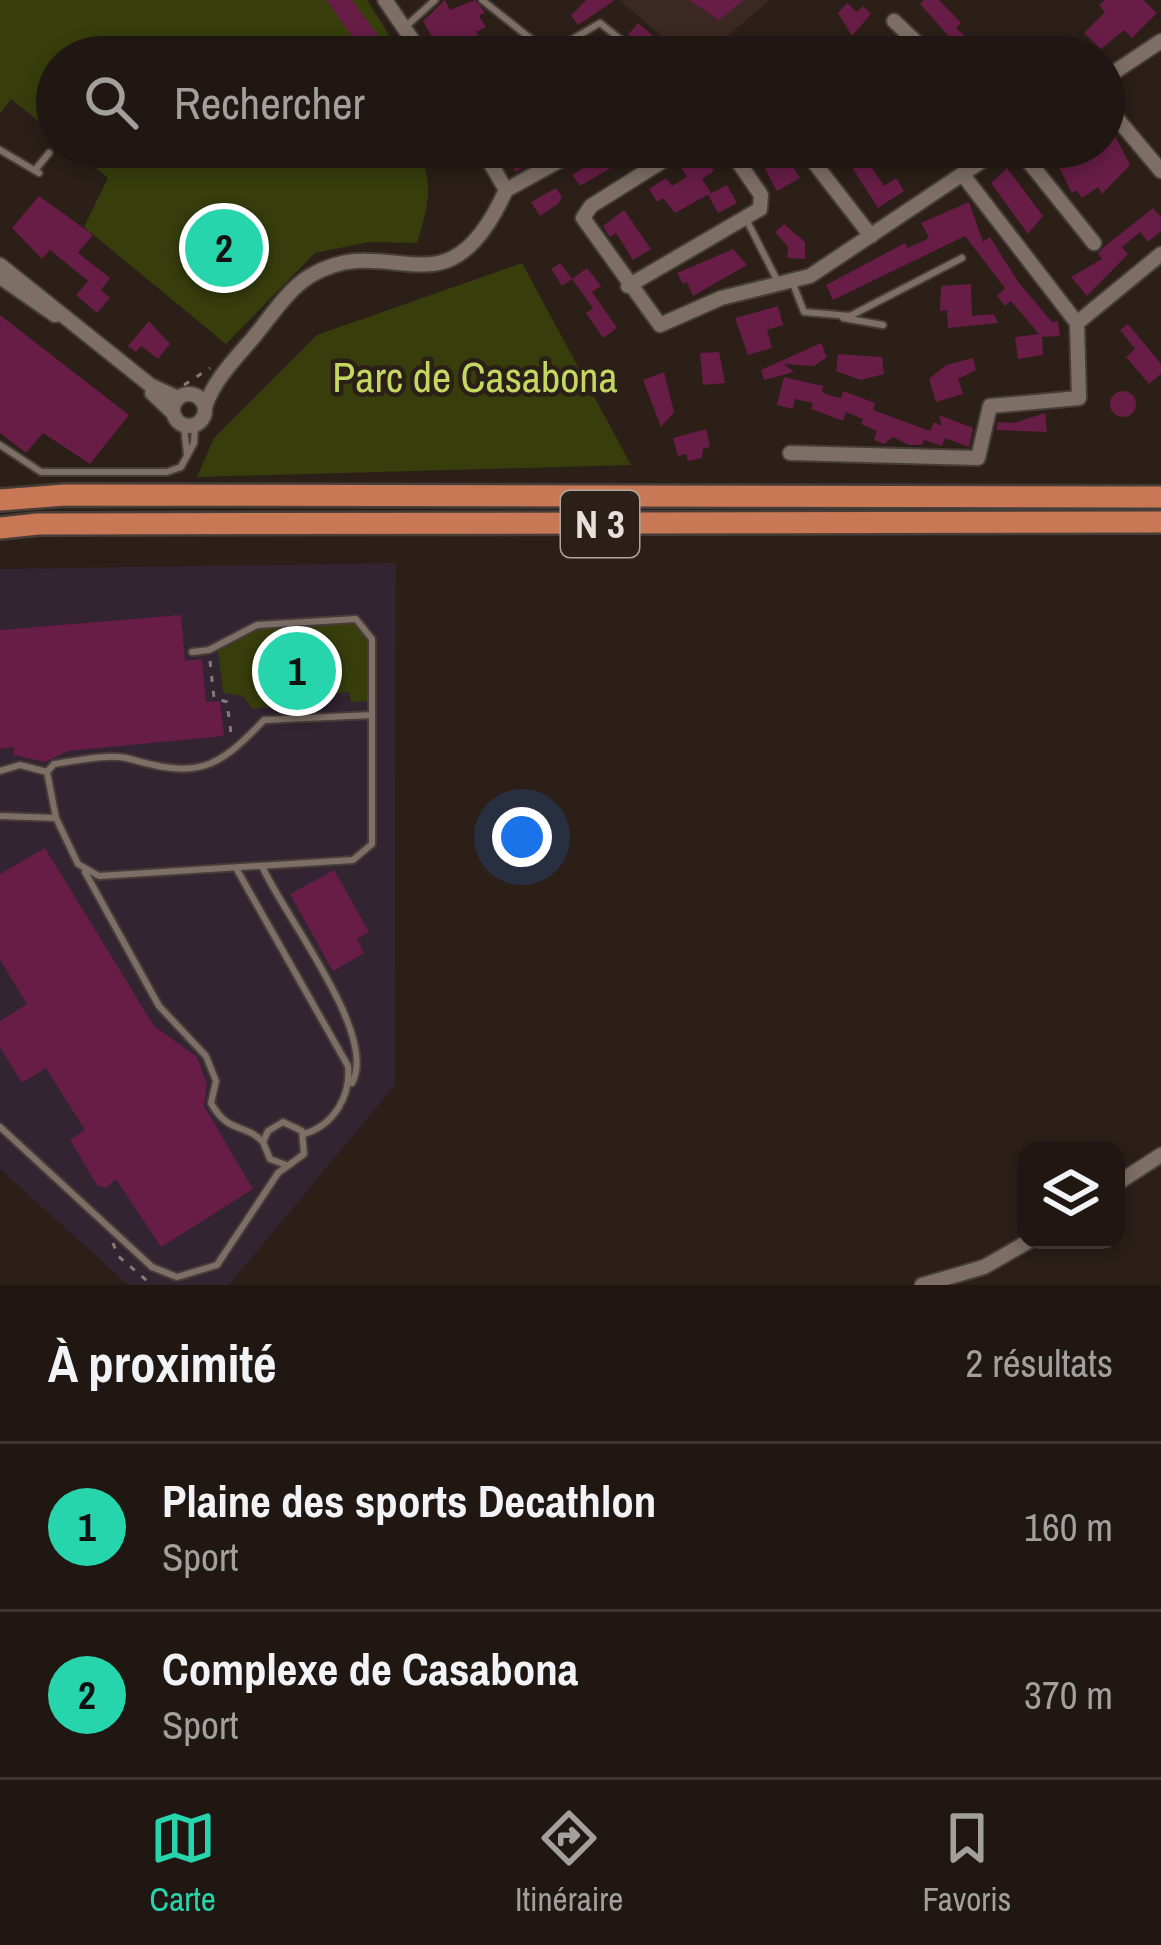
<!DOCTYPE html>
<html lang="fr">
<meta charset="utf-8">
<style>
:root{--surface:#201712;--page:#28201b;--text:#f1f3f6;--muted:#a29f9f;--line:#3d3632;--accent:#27d5ad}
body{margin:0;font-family:"Archivo Narrow",sans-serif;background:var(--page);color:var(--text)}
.controls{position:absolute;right:36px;bottom:36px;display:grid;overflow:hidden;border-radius:24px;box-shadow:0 6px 18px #0003}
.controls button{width:108px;height:108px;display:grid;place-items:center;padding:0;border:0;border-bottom:3px solid var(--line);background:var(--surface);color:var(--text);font:60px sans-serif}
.you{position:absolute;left:522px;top:837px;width:42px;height:42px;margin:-30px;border:9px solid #fff;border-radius:50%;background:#1a73e8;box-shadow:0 0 0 18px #1a73e833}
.badge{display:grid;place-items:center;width:78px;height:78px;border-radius:50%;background:var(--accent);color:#111;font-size:39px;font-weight:700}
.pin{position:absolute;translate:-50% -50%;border:6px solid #fff;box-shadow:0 3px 12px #0006}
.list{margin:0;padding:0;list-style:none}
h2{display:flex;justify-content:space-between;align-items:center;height:156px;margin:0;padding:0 48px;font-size:51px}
h2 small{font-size:39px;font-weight:400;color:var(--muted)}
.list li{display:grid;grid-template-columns:78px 1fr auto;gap:36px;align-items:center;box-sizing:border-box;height:168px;padding:0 48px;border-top:3px solid var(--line)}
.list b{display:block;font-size:45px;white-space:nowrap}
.list p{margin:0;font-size:39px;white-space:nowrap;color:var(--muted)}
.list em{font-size:39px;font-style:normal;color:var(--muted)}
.icon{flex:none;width:66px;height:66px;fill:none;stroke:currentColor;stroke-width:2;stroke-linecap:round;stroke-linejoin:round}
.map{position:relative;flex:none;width:1161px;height:1285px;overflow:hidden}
.search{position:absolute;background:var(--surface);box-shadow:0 6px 18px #0003;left:36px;right:36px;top:36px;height:132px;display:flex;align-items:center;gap:30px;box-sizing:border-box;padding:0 42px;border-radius:66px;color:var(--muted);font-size:45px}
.sheet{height:492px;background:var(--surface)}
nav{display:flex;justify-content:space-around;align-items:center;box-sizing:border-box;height:168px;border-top:3px solid var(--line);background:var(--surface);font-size:33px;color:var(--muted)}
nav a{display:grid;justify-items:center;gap:6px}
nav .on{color:var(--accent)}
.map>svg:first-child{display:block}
</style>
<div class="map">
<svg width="1161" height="1285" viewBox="0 0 1161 1285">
<rect width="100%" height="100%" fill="#2b1f18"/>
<path fill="#322431" d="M396,563L395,1085L229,1285H128L0,1169V569Z"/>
<path fill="#3b2823" d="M619,0H770L702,57H687Z"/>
<path fill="#373e0c" d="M0,0H367L403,57H57V136L11,99L0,114Z
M71,147H415C436,181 428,207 417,243L369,242L315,253L226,344L84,227L108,178Z
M522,263L631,465L197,477L214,438L317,335Z
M364,621L372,634L375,695L368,701L351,702L349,692L276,698L270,707L252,709L243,696L223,693L218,651L264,627Z"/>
<path fill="#671d46" d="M326,0H352L393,57H367Z
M445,0L450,10L475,0L485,12L479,16L486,27L476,32L491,57H463L456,46L449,52L442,45L438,48L423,21Z
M586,0H615L578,25L571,15Z
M689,0H744L719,20Z
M924,0H939L961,23L956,28L988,57H970L960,49L920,4Z
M1105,0H1143L1157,13L1132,38L1124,30L1101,49L1084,33L1105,12L1099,5Z
M847,3L857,12L863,6L871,14L852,36L838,13Z
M638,23L678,57H657L628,35Z
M1112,130L1130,165L1102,194L1098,187L1082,198L1076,190L1072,193L1054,157L1069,147H1104V136Z
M513,147L522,160L545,147L550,152L516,172L503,152Z
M616,147H625L631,156L580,186L572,175Z
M753,147H772L779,159L786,155L800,178L777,191Z
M839,147H858L884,186L896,178L904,191L878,208Z
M702,153L714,171L702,179L711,193L675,213L663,198L657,202L649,189L666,178L672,186L687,177L680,166Z
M1007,168L1043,216L1028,234L991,183Z
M727,185L737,203L718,213L708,195Z
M556,188L562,197L558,204L540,216L531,202Z
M39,196L93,235L78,253L110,278L101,290L110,298L97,313L76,295L88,281L50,250L42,259L12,228Z
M969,202L983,242L990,237L1019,283L1052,322L1058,321L1060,336L1042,337L1043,355L1018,359L1015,337L1039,334L1011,301L1005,306L997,296L1005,288L965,236L833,300L826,285L905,243L908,248L929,238L921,223Z
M1153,208L1161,217V231L1148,242L1140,232L1122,247L1128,254L1087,296L1071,277L1102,259L1098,253L1105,246Z
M624,210L651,249L633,260L616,233L610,237L603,226Z
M784,224L805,242V259L787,258L788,247L775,232Z
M733,249L747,265L693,296L687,282L683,284L677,273Z
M560,263L572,279L587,268L601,286L592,292L617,328L603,338L586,313L593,308L572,279L562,286L551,269Z
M971,284L972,316L994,314L998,323L948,328L947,310L940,311L941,286Z
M778,306L783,325L767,330L772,348L748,355L735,318Z
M0,315L129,415L90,464L43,433L26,453L0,433Z
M149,321L170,344L158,359L141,346L136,352L128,346Z
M1128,324L1161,364V374L1149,384L1126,357L1135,349L1120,330Z
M821,343L827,357L814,366L784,364L794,372L764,380L761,370Z
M719,352L725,383L703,385L700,353Z
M838,354L882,357L884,374L861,380L836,371Z
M973,358L976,370L958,379L963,394L936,402L929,379L946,365Z
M664,372L674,412L661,427L643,380Z
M784,377L823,386L822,392L832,396L841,398L843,391L875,403L873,410L930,431L934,422L942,426L939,415L973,428L969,447L945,438L942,446L924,440L922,445H909L893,437L884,444L874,440L877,431L861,424L863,419L846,412L843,421L811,409L813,403L795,399L793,409L777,405Z
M1110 404a13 13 0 1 1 26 0a13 13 0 1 1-26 0Z
M1045,413L1047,432L996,430L998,422L1014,423Z
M706,429L710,447L703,449L702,458L688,461L686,454L678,456L673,438Z
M181,615L185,661L202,659L206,702L220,701L224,736L68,751L45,762L14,755V747L0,749V630Z
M45,848L154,1026L197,1057L207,1085L204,1106L253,1189L161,1247L116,1179L106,1188L97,1185L70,1140L85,1130L46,1068L22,1083L0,1047V1021L27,1004L0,960V874Z
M334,870L369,932L357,939L364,953L333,971L290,894Z"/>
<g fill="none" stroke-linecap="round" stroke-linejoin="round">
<defs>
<path id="service" d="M482,0L549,53
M405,27L435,0
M542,57L600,23L640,55
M0,150L39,173
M35,170L49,153
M746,219L778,282
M792,281L804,312L850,316L962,258
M843,318L883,325
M184,426L187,455
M0,445L41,472H167L181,467L194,443L195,426
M192,652L209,650L257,625L356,619L372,639V715
M0,771L20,765L47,772L56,818
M0,816L56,818L78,864L99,876L353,860L372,844V715L264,720C216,771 196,778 130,759C108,753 77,761 54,764L47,772
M262,866C284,916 379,1035 352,1083
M236,868L348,1066C351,1096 334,1125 304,1134
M85,872L159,1006L206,1056L216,1081L211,1103C228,1134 245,1123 263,1142
M0,1127L152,1267L177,1277L217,1265L278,1173L304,1154L302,1131L283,1122L268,1131L263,1142L270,1159L286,1165"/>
<path id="minor" d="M385,0L424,57
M894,21L932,57
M725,57H733
M1104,79L1161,41
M1104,103L1161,171
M481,147L506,190
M685,147L591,206L583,218L660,325L721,298L810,276L1003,147
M802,147L871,236
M1017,147L1094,243
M506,190L584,147
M0,265L150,385L178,398
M0,277L55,315
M628,286L760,209L761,195L728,147
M1077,323L1161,254
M152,393L173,413
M173 410a16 16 0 1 1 32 0a16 16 0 1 1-32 0Z
M205,407C214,380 234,360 253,338C270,318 287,290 310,276C392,227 446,323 506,190
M790,453L978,458L990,406L1079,398L1077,323L963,175
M1116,1184L1161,1155
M922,1285L984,1267L1031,1240"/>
<path id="trunk" d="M0,500L65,495L1161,497
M0,528L38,524L1161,522"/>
</defs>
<use href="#service" stroke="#463d38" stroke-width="10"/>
<use href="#minor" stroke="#463d38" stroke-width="18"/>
<use href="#trunk" stroke="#463d38" stroke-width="26"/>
<path stroke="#857a74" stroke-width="3" stroke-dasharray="6 9" stroke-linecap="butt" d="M184,385L210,368
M210,661L214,698L227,702L232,741
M113,1243L118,1256L152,1285"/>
<use href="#service" stroke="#7d6f66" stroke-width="6"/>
<use href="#minor" stroke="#7d6f66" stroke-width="14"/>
<use href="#trunk" stroke="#c87854" stroke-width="21"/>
</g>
<g text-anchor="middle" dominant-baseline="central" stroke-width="9" stroke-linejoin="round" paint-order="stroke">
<rect fill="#2b1f18" stroke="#afa6a0" stroke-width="3" x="561" y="491" width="78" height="66" rx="9"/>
<g font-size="39" font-weight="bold" fill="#e8e0db">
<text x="600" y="524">N 3</text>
</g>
<g font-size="42" fill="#c3d761" stroke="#2b1f18">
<text x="475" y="377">Parc de Casabona</text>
</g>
</g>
</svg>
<div class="controls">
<button><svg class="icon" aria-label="layers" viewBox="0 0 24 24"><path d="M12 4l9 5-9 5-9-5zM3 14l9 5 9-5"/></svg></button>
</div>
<div class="you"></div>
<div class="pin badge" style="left:297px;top:671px">1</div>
<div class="pin badge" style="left:224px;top:248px">2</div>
<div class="search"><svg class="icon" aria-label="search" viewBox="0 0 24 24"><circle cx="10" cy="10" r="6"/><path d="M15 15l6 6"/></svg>Rechercher</div>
</div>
<section class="sheet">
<h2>À proximité<small>2 résultats</small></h2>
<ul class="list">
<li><span class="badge">1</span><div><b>Plaine des sports Decathlon</b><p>Sport</p></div><em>160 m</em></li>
<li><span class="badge">2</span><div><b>Complexe de Casabona</b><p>Sport</p></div><em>370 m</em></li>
</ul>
</section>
<nav>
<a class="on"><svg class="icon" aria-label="map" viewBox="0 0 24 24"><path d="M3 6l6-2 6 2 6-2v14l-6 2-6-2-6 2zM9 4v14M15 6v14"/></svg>Carte</a>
<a><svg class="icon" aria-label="directions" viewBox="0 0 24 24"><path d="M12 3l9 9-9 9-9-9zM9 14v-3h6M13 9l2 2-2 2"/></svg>Itinéraire</a>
<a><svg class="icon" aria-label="saved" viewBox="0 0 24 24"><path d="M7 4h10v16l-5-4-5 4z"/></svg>Favoris</a>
</nav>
